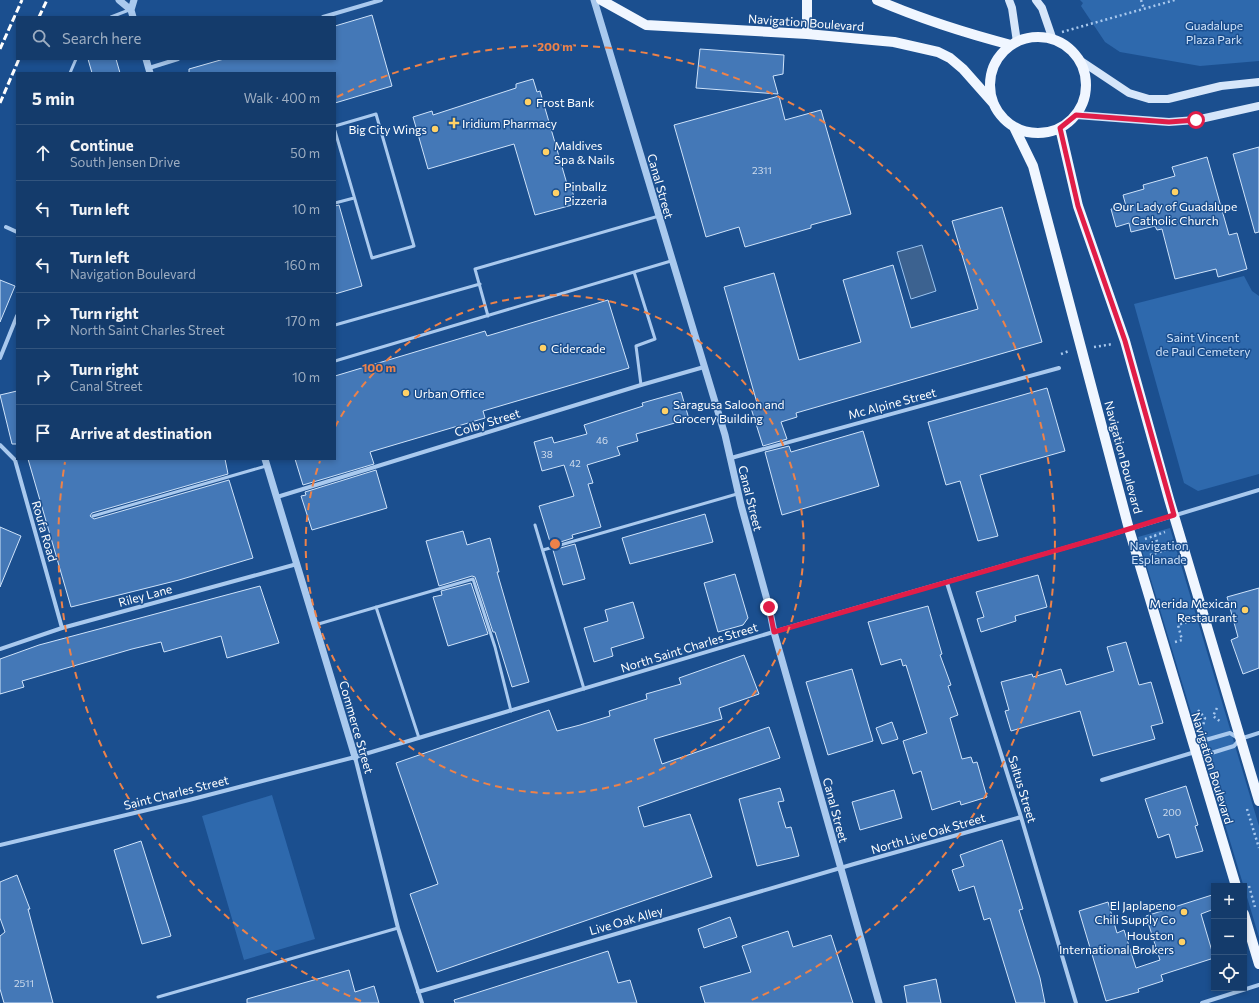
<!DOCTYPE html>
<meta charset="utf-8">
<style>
:root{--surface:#143b6b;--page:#1d4271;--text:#f1f3f6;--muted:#9dadc1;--line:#33557e}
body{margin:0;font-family:Commissioner,sans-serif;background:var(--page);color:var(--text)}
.controls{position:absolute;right:12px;bottom:12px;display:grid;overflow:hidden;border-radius:0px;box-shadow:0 2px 6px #0003}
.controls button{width:36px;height:36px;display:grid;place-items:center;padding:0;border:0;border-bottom:1px solid var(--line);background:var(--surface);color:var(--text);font:20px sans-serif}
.stop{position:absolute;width:12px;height:12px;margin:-9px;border:3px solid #e11d48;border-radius:50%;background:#fff}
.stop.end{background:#e11d48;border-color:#fff;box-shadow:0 1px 4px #0008}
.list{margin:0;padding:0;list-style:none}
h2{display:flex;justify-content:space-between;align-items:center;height:52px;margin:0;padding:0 16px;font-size:17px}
h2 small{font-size:13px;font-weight:400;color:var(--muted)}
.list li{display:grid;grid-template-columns:26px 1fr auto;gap:12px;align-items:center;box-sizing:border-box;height:56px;padding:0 16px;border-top:1px solid var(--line)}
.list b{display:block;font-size:15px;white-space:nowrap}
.list p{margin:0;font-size:13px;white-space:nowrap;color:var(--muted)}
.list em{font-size:13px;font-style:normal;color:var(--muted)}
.icon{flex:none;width:22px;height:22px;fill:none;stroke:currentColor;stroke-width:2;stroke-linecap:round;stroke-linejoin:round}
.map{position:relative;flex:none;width:1259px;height:1003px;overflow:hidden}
.search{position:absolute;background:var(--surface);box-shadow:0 2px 6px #0003;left:16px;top:16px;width:320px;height:44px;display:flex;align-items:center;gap:10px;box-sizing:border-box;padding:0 14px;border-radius:0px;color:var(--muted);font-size:15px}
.panel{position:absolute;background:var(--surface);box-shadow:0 2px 6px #0003;left:16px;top:72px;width:320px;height:388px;border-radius:0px}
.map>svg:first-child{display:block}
</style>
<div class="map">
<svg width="1259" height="1003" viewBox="0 0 1259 1003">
<rect width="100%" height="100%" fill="#1b4f8f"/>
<path fill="#2e69ad" d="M1080,0H1259V61L1200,66L1120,52L1105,42L1081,6L1083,3Z
M1244,276L1252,291L1259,296V474L1198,491L1184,483L1134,304Z
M1170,528L1259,826V937L1138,537Z
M272,795L315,939L244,960L202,816Z"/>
<path fill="#3c6290" stroke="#9cc4f0" d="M922,245L936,291L911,299L897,252Z"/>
<path fill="#4478b7" stroke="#cfe3fa" d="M372,15L392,86L335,103V73H189V69L224,59H335V26Z
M700,49L784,55L783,74L773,76L778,94L696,88Z
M88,59H116L120,73H92Z
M533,79L537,92L540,91L567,184L570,183L576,204L535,215L514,144L428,169L413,117L432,111L433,115L516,88V84Z
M779,96L785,120L821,110L851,214L811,225V228L745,247L739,227L706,237L674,125Z
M1259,147V232L1255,233L1233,154Z
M1207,157L1229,235L1237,233L1247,269L1218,277L1216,269L1175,279L1162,229L1157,230L1155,226L1131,232L1129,223L1116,227L1111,209L1126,206L1123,195L1144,189L1143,185L1175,176L1172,167Z
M339,205L362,286L335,294V206Z
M1002,207L1042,342L796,413L797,417L781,422L787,439L763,446L750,405L757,403L724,287L774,273L799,360L861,342L843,280L893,265L911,328L978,309L952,221Z
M0,280L15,286L0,322Z
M608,300L629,368L483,411L485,418L370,452L374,464L303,485L295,459H335V376L485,331L487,336Z
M1047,388L1065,451L980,475L998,536L978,541L960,481L946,485L928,422Z
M17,391V444H12L0,395Z
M681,392L689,419L636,434L638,441L617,447L620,455L587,465L593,483L588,484L601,527L572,535L573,538L551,545L539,506L574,496L564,465L542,471L534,442L552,437L554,443L587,434L584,425L643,406L642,403Z
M863,431L879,486L782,515L765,452L789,446L791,452Z
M28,459H225L228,474L92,513L90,516L94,519L229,480L253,558L179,580L71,607Z
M376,470L387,508L312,530L301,496L306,495L305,492Z
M705,514L713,542L630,564L622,538Z
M0,527L21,536L0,587Z
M463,531L467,545L490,538L499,572H497L529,682L512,687L495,632H493L475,577L472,576L439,586L426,541Z
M575,544L585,579L563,585L553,550Z
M735,574L748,618L743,625L718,632L704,583Z
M1038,575L1047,607L1015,616L1016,621L981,632L977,619L984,617L976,592Z
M471,583L488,634L448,646L433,597L442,595L441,591Z
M260,586L279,643L227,658L221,636L164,652L161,642L132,649L22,681L24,687L0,694V659L39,645Z
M1259,588V668L1243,674L1231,640L1238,637L1227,597Z
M633,602L644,638L611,648L613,656L594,662L584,628L608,621L605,610Z
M928,606L942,654L940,655L951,685L948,686L958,715L950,718L962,759L971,757L973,763L977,762L987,797L961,805L960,801L932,810L921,771L913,774L903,741L927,733L906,665L903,666L901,659L881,665L868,622Z
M1126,642L1139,685L1151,682L1163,723L1151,726L1155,739L1093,756L1080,711L1011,731L1005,711L1009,710L1001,682L1032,674L1033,677L1061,669L1066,685L1114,671L1107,647Z
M744,655L759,694L719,708L722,719L654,739L662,764L769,727L780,758L638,807L644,827L690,814L712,877L437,972L410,894L438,884L396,763L549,710L557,731L580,725L610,716L609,711L647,699L646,694L681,684L679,678Z
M852,669L873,741L828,755L806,682Z
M892,722L898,739L882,744L876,728Z
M1186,786L1198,825L1195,826L1203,851L1176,858L1169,834L1158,838L1145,799Z
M780,788L784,801L778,802L786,828L791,827L799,856L757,866L739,799Z
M894,790L902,818L860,830L852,802Z
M1002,840L1023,909L1019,910L1040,978L1045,1003H1016L990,918L984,920L974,886L959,891L952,870L964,866L960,855Z
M141,841L171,936L142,944L114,850Z
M17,875L30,909H28L53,1003H4L0,989V936L5,932L0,918V882Z
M1212,895L1214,909L1201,914L1214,958L1161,975L1163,981L1138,989L1139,992L1106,1001L1079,911L1108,902L1117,933L1124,930L1136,968L1160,960L1146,916Z
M730,917L737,937L704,948L698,929Z
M788,931L793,947L831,935L853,1003H705L700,987L751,972L742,946Z
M608,951L618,983L630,980L637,1003H455L454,1000Z
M349,970L355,992L374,986L379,1003H247V999Z
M936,979L941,1003H907L904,986Z"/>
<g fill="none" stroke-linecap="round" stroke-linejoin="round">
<path stroke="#a9c9ee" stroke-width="2.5" stroke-dasharray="2 3" stroke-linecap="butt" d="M1141,0L1144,9
M1062,32L1175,0
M1094,347L1113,344
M1061,354L1069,351
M1155,535L1160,552
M1145,539L1165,532
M1150,555L1169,549L1170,552
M1175,642L1182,640L1178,625L1193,620
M1217,708L1213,716L1221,722
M1198,710L1205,718L1203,726
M1247,809L1259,848
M1249,886L1255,907"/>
<path stroke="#a9c9ee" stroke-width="3" d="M111,17L129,10
M70,73L76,59
M335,126L376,114L414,246L372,258L335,131
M335,203L354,198
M634,272L655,339L636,346L641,385
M488,316L475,269L659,216
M335,325L480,284
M335,361L671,261
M93,516L266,466
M535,525L584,689
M543,550L737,494
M376,607L419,738
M315,625L473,579L495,647L511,711
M158,997L398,928"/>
<path stroke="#a9c9ee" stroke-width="4" d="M323,17L381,0
M149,68L178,59
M6,227L17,232
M0,358L17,316
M0,445L15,460L62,628
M731,458L1059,368
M277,497L641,385L704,367
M947,583L1021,817L1076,1003
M0,649L62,628L297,564
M1196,750L1202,741L1230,733L1238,738
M355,757L398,928L422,1003
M1102,780L1195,752L1205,755L1234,746L1240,739L1259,733
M0,845L189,800L355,757L790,627L1103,537L1259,490
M418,992L854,864L1021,817
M1202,1003L1259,985"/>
<path stroke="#a9c9ee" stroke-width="7" d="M119,0L131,10L133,17
M594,0L725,435L741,505L769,607L774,632L879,1003
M131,10L134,0
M146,59L150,73
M265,459L355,757"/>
<path stroke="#d6e6fa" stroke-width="8" d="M1009,0L1012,8L1017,42
M1036,0L1042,8L1053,40
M1078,59L1129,93L1149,99H1168L1221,86L1259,82
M1076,115L1169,122L1196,120L1259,106"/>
<path stroke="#f0f6ff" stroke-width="10" d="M601,0L646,25L807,34L894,42L938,52L950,58L963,69L994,104
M877,0C921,19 965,33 1011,45
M807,34V0
M990 85a48 48 0 1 1 96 0a48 48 0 1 1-96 0Z
M1014,127L1033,166L1129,529L1236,886
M1060,128L1078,206L1125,341L1169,499L1259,801
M1244,914L1259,964"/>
<path stroke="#fff" stroke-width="3" stroke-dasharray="7 3" stroke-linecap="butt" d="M39,17L47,0
M0,49L22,0
M0,103L19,59"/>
</g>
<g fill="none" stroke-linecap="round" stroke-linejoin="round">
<path stroke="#e11d48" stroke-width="5" d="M769,607L774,632L1103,537L1174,515L1125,341L1078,206L1060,128L1076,115L1169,122L1196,120"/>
</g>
<g fill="none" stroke="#ee8249" stroke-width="2" stroke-dasharray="7 5">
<path d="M335 427A249 249 0 1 1 320 461"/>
<path d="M361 1001A497 497 0 0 1 65 462M337 97A497 497 0 1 1 749 1001"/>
</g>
<g fill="#ffd166" stroke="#1b4f8f" stroke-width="1.5">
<circle cx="528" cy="102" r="4"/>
<path d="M452 117h4v4h4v4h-4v4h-4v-4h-4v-4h4z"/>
<circle cx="435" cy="129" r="4"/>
<circle cx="546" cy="152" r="4"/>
<circle cx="1175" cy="192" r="4"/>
<circle cx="556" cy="193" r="4"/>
<circle cx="543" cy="348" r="4"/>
<circle cx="406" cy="393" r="4"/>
<circle cx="665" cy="411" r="4"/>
<circle cx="1245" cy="610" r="4"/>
<circle cx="1184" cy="912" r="4"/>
<circle cx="1182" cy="942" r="4"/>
</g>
<g text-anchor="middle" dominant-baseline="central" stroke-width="3" stroke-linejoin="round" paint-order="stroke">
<g font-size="10" fill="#d0dded">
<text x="762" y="170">2311</text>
<text x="602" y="440">46</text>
<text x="547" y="454">38</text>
<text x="575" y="463">42</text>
<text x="1172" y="812">200</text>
<text x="24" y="983">2511</text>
</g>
<g font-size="12" fill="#fff" stroke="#1b4f8f">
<text transform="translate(806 22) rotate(4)">Navigation Boulevard</text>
<text transform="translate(661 186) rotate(74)">Canal Street</text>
<text transform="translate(892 403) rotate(-15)">Mc Alpine Street</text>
<text transform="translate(487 422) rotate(-17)">Colby Street</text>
<text transform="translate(1124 457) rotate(75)">Navigation Boulevard</text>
<text transform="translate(751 498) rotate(76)">Canal Street</text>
<text transform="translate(45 531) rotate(74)">Roufa Road</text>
<text transform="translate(145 595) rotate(-15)">Riley Lane</text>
<text transform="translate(689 647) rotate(-17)">North Saint Charles Street</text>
<text transform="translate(357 727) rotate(74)">Commerce Street</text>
<text transform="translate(1213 768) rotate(73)">Navigation Boulevard</text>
<text transform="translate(1023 789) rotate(73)">Saltus Street</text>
<text transform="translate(176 792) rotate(-14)">Saint Charles Street</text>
<text transform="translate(836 810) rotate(75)">Canal Street</text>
<text transform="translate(928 833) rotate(-16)">North Live Oak Street</text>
<text transform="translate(626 920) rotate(-16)">Live Oak Alley</text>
</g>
<g font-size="12" fill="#cfe3fa" stroke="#1b4f8f">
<text x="1214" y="25">Guadalupe<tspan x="1214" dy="14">Plaza Park</tspan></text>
<text x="1203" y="337">Saint Vincent<tspan x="1203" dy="14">de Paul Cemetery</tspan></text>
<text x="1159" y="545">Navigation<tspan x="1159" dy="14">Esplanade</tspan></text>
</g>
<g font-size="12" fill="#fff" stroke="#1b4f8f" text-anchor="start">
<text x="536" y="102">Frost Bank</text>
<text x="462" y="123">Iridium Pharmacy</text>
<text x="427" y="129" text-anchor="end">Big City Wings</text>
<text x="554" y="145">Maldives<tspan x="554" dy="14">Spa &amp; Nails</tspan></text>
<text x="564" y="186">Pinballz<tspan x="564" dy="14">Pizzeria</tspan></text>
<text x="1175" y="206" text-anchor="middle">Our Lady of Guadalupe<tspan x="1175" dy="14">Catholic Church</tspan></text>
<text x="551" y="348">Cidercade</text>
<text x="414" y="393">Urban Office</text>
<text x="673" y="404">Saragusa Saloon and<tspan x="673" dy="14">Grocery Building</tspan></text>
<text x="1237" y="603" text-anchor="end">Merida Mexican<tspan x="1237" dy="14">Restaurant</tspan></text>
<text x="1176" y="905" text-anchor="end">El Japlapeno<tspan x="1176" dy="14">Chili Supply Co</tspan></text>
<text x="1174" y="935" text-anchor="end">Houston<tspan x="1174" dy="14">International Brokers</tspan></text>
</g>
</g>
<circle cx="555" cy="544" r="6" fill="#ee8249" stroke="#1b4f8f" stroke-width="2"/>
<g font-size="12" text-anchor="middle" font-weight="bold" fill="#ee8249" stroke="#1b4f8f" stroke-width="3" stroke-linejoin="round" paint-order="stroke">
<text x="555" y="51">200 m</text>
<text x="379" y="372">100 m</text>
</g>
</svg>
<div class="controls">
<button>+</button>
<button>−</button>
<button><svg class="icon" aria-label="locate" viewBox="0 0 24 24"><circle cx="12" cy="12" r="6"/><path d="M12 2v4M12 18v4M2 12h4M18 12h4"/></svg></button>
</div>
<div class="stop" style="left:1196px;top:120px"></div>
<div class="stop end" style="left:769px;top:607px"></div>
<div class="search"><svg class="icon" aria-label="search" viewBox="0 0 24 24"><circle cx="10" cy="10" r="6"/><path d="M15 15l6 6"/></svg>Search here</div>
<section class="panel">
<h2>5 min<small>Walk · 400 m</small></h2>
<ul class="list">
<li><svg class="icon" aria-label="ahead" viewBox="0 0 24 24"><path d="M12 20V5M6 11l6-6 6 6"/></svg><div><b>Continue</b><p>South Jensen Drive</p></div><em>50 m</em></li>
<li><svg class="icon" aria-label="left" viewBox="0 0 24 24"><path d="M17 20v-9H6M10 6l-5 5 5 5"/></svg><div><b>Turn left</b></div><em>10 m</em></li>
<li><svg class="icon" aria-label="left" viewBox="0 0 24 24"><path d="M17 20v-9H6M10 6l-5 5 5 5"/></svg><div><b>Turn left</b><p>Navigation Boulevard</p></div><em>160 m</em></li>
<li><svg class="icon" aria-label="right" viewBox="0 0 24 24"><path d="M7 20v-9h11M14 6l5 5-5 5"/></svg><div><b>Turn right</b><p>North Saint Charles Street</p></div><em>170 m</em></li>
<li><svg class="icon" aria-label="right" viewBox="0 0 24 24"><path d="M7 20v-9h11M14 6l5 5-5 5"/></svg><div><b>Turn right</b><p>Canal Street</p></div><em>10 m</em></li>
<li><svg class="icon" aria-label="arrive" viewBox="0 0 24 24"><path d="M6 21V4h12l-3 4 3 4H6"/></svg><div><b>Arrive at destination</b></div></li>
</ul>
</section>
</div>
